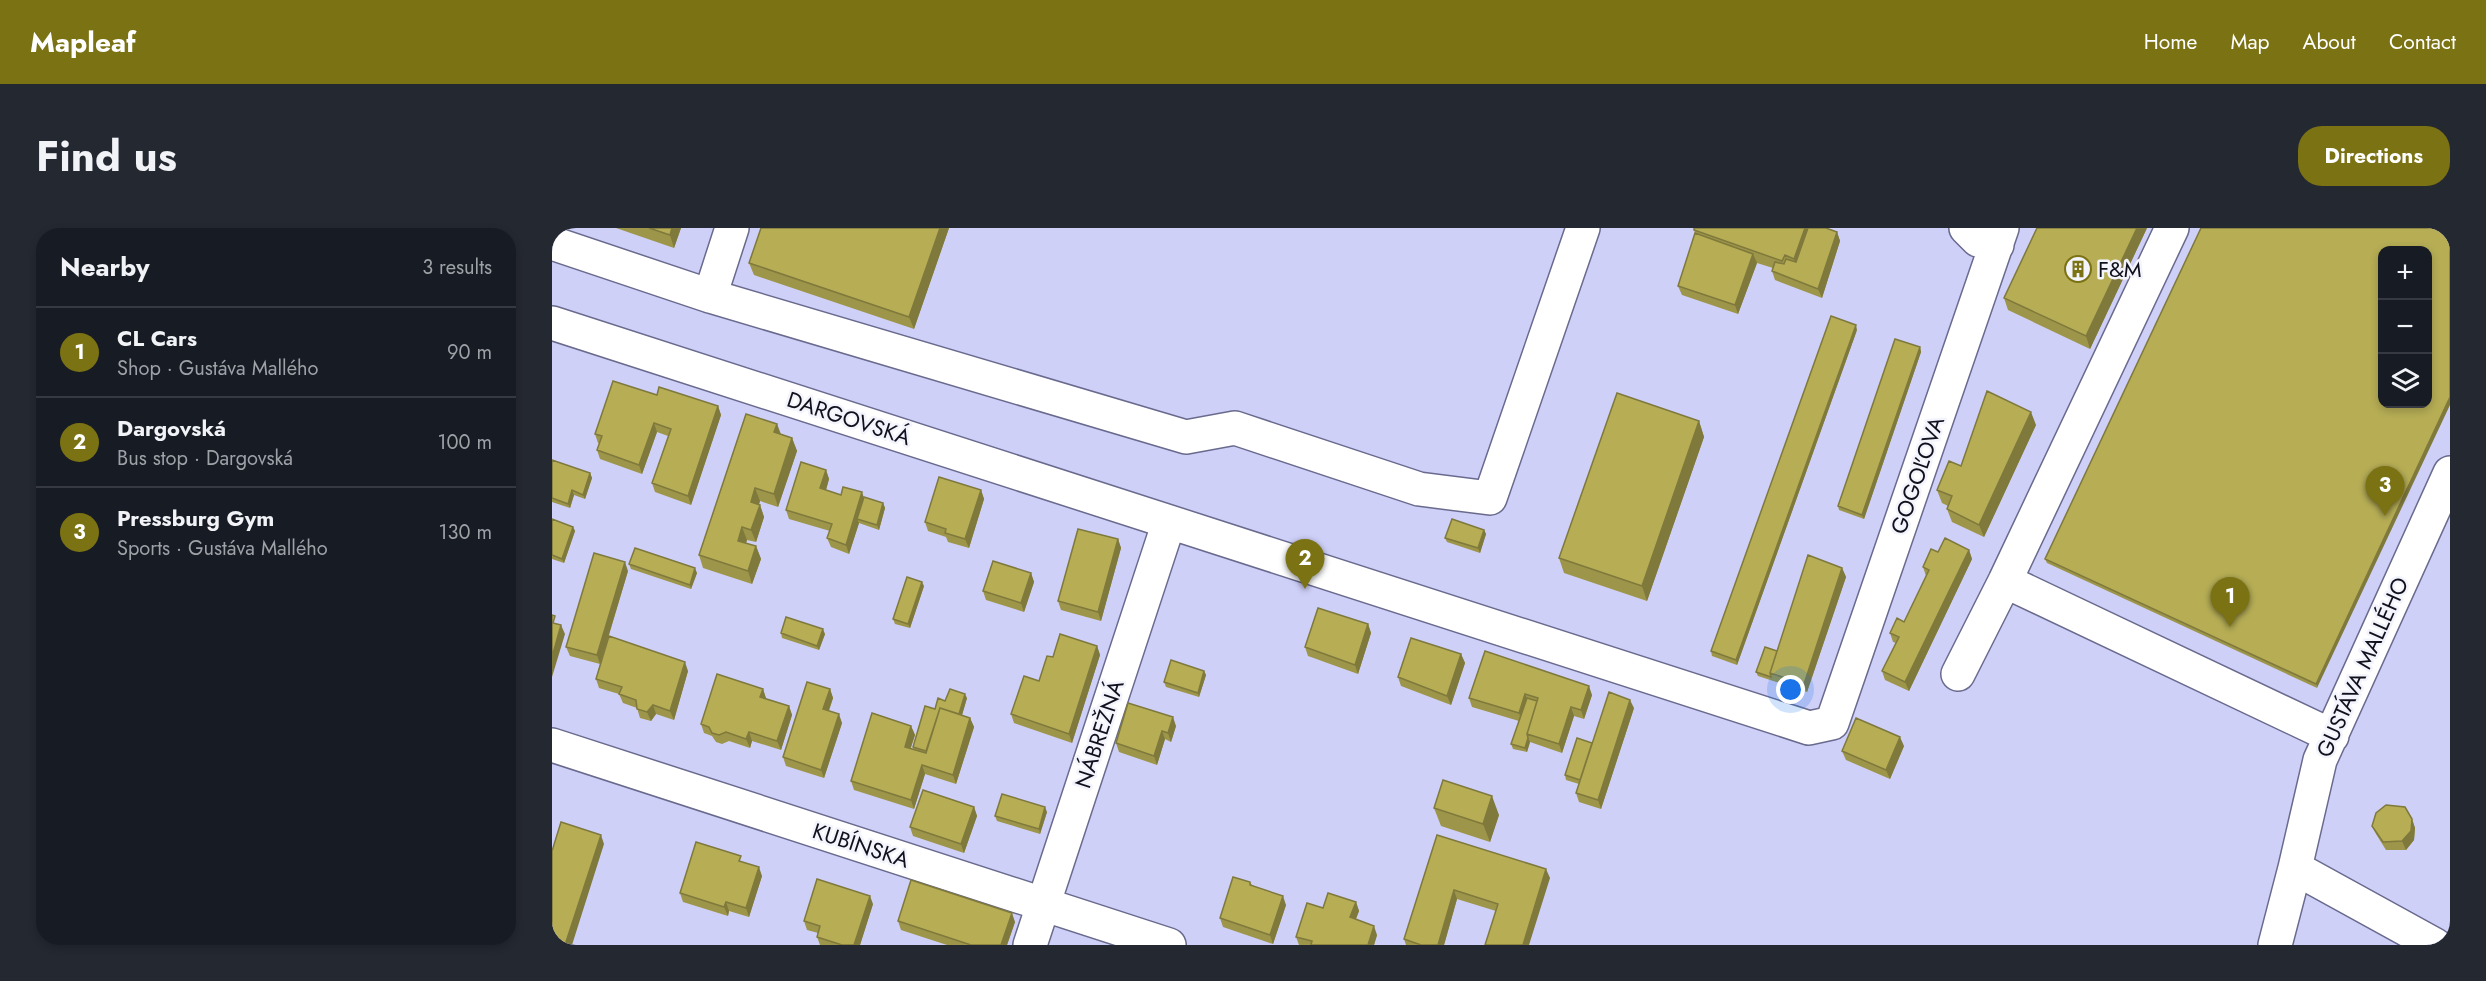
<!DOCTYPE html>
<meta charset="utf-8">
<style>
:root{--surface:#171b24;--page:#242831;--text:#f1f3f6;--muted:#9ea1a6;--line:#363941;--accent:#7b7213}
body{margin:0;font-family:Jost,sans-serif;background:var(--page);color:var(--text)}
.controls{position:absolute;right:18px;top:18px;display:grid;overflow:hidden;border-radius:12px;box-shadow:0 3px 9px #0003}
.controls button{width:54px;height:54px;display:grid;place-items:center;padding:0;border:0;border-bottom:2px solid var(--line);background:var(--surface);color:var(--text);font:30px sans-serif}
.you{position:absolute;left:1239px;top:462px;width:21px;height:21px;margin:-15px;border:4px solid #fff;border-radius:50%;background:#1a73e8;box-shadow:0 0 0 9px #1a73e833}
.badge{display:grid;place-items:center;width:39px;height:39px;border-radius:50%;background:var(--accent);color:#fff;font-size:20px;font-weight:700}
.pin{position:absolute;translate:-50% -50px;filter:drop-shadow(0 2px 3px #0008)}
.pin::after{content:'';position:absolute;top:32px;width:21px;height:18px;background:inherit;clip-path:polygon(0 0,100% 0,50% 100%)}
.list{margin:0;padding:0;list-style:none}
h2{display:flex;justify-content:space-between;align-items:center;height:78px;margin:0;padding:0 24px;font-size:26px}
h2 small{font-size:20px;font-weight:400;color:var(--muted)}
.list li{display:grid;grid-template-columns:39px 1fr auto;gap:18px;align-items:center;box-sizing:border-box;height:90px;padding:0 24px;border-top:2px solid var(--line)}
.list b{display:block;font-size:22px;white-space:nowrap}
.list p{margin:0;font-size:20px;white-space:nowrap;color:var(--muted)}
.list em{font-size:20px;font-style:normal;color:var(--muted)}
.icon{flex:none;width:33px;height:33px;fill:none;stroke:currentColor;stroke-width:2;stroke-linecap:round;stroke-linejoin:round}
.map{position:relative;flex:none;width:1898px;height:717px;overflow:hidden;border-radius:24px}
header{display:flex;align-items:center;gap:36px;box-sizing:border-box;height:84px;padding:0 30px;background:var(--accent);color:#fff}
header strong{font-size:28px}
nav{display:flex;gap:33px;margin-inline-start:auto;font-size:21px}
.intro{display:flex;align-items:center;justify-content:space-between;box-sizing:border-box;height:144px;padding:0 36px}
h1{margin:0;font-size:42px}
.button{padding:15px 27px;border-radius:24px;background:var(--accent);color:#fff;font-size:21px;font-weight:700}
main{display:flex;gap:36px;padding:0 36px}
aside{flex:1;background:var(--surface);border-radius:24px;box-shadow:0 3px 9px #0003}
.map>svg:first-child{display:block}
</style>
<header>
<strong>Mapleaf</strong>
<nav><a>Home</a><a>Map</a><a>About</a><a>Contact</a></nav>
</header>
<div class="intro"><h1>Find us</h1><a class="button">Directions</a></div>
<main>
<aside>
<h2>Nearby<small>3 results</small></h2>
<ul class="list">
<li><span class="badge">1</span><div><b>CL Cars</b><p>Shop · Gustáva Mallého</p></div><em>90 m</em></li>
<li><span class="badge">2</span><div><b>Dargovská</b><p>Bus stop · Dargovská</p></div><em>100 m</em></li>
<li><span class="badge">3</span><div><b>Pressburg Gym</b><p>Sports · Gustáva Mallého</p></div><em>130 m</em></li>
</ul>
</aside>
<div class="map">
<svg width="1898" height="717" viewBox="0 0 1898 717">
<rect width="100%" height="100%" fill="#ced0f8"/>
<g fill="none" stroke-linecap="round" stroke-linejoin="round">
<defs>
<path id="minor" d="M180,0L158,68L634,209L683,200L867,261L938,270L1031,0
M1414,0L1426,12L1445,17
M0,15L158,68
M0,95C419,229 837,367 1257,500L1280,495L1450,0
M1453,353L1780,508
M1406,446L1453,353L1620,0
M0,517L617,717
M1743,640L1768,532L1898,245
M478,717L617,294
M1723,717L1743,640L1883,717"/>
</defs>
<use href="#minor" stroke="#696a8d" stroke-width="36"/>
<use href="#minor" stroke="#fff" stroke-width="33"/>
</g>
<path fill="#9d9549" d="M64,0H129L122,20Z
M209,0H397L362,101L202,47L197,35Z
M1485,0H1595L1538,121L1456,82L1452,70Z
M1649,0L1765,460L1495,335L1493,331Z
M1142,2L1285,4L1288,13L1270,70L1223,52L1220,43L1221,40L1205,35L1186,86L1130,67L1126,58L1143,5Z
M1305,102L1185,437L1160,428L1159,423Z
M1368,119L1369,124L1312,291L1287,282L1286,278Z
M105,167L166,178L169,187L139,277L103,264L100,255L116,208L105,204L90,246L48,231L45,222L47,215H46L43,206Z
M1147,193L1152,209L1095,373L1012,345L1007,330Z
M225,196L229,206L240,210L245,223L226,279L208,273L207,277H208L212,289L204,314L195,312L194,315L204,318L209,331L200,356L151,340L147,327Z
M1484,197L1432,309L1400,294L1395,281L1396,278L1390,275L1385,262L1409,238Z
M0,232L38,245L40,250L33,271L22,267L18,280L0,274Z
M274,242L277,251L274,262L289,267L312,269L331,275L333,280L327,302L307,295L297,326L279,319L275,310L278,303L237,291L234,282Z
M429,262L432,271L417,320L396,314L394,309L376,303L373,294Z
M0,291L21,299L23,303L12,335L0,331Z
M932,302L934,306L928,325L895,314L893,310Z
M566,311L569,320L549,393L509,382L506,373Z
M1417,322L1420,331L1357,463L1333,452L1330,443L1344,415L1341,414L1338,405L1352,394L1374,348L1371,339L1386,324Z
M77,336L145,345L139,361L79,341Z
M1290,340L1294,349L1255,464L1206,448L1204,444L1225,423Z
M76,343L49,434L136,443L122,492L104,486L99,493L88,490L85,480L71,475L67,466L47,460L44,451L48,436L18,428L14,419Z
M479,345L482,354L472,384L434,372L431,363Z
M372,358L358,400L343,396L341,391Z
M816,396L819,405L806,446L756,428L753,419Z
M229,405L273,406L267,422L230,410Z
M545,418L548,427L520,515L462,495L459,486L487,453L501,429Z
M933,423L1040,467L1032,491L1022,488L1010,525L978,514L975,524L961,521L959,516L967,493L920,479L917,470Z
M909,426L913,435L899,477L849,458L846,449Z
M652,443L654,447L647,469L614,459L612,454Z
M211,461L214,471L237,478L240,487L229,522L200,513L198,520L177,513L170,516L164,514L160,508L152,505L149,496Z
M278,461L281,470L277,483L290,495L272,550L234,538L231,529Z
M415,470L410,487L418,490L422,499L404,556L373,546L362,581L302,562L299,553L359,498L363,507L359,520L361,521V519L383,481L393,473Z
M1082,480L1049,581L1027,574L1024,565L1027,556L1014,552L1013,547L1040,515Z
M624,498L619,514L613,511L605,537L567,524L564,515Z
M1352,518L1338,551L1294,532L1290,523Z
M422,579L425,588L412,625L361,608L358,599Z
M882,580L947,587L938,614L889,598Z
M495,584L488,606L445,593L443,588Z
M1860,591L1863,600L1862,612L1854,622H1834L1824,606L1820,598Z
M885,607L998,650L944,683L905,671L892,717H854L852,711Z
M191,634L210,648L197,689L177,683L176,688L131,674L128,665Z
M698,654L700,657L734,677L721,716L671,699L668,690Z
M804,674L807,683L804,691L825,707L822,717H747L744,709L771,680Z
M321,676L308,717H268L265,709L266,705L255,702L252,693Z
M346,693L463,694L455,717H395L349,702Z"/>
<path fill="#7f793c" d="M120,0H129L122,20L118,7Z
M388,0H397L362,101L357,89Z
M1253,0H1260L1247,43L1242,31Z
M1585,0H1595L1538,121L1534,108Z
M1285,4L1288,13L1270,70L1266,61Z
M1201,26L1205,35L1186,86L1183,77Z
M1304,97L1305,102L1185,437L1184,432Z
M1368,119L1369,124L1312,291L1310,287Z
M1898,169V177L1765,460L1764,456Z
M166,178L169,187L139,277L136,268Z
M1479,184L1484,197L1432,309L1427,297Z
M1147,193L1152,209L1095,373L1090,358Z
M102,195L105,204L90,246L87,237Z
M225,196L229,208L222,204Z
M240,210L245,223L226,279L222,266Z
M274,242L277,251L272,269L268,260Z
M38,245L40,250L33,271L31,267Z
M203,260L208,273L203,287L199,274Z
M20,262L22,267L18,280L16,276Z
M429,262L432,271L417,320L413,311Z
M310,264L313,273L305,291L307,295L297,326L294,317Z
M331,275L333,280L327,302L325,297Z
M208,277L212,289L204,314L199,302Z
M21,299L23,303L12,335L10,331Z
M190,299L195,312L191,325L186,313Z
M932,302L934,306L928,325L926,320Z
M566,311L569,320L549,393L546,384Z
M204,318L209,331L200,356L196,343Z
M1417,322L1420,331L1357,463L1353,454Z
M73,334L76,343L48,436L45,427Z
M143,340L145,345L139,361L138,357Z
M1290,340L1294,349L1255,464L1252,456Z
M479,345L482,354L472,384L469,375Z
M370,354L372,358L358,400L356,396Z
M816,396L819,405L806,446L803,437Z
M9,397L13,406L0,449V429Z
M271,401L273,406L267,422L265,418Z
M545,418L548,427L520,515L517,506Z
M909,426L913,435L899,477L895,468Z
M133,434L136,443L122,492L118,483Z
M652,443L654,447L647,469L646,465Z
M1037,458L1040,467L1032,491L1029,482Z
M211,461L214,470L212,478L208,469Z
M278,461L281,470L274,490L271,481Z
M413,466L415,470L408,494L406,490Z
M973,466L977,475L970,494L967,485Z
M1078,472L1082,480L1049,581L1046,572Z
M101,477L104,486L99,493L95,484Z
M237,478L240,487L229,522L225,513Z
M1019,479L1022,488L1010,525L1007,516Z
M287,486L290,495L272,550L269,542Z
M621,489L624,498L619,514L616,505Z
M418,490L422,499L404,556L401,547Z
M359,498L363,507L356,527L353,519Z
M610,503L613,511L605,537L602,528Z
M197,504L200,513L198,520L194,511Z
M1348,509L1352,518L1338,551L1334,542Z
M976,510L978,514L975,524L973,520Z
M370,537L373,546L362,581L359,572Z
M940,568L947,587L938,614L931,596Z
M422,579L425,588L412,625L409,616Z
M493,579L495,584L488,606L487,601Z
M1860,591L1863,600L1862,612L1854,622L1850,613Z
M49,607L52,616L20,717H13Z
M207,639L210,648L197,689L194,680Z
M994,641L998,650L977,717H971Z
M902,662L905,671L892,717H886Z
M318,668L321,676L308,717H302Z
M731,668L734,677L721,716L718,707Z
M174,674L177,683L176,688L172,679Z
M804,674L807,683L801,698L798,689Z
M460,685L463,694L455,717H449Z
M822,698L825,707L822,717H816Z"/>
<path fill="#b6ad55" stroke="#7f793c" stroke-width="1.5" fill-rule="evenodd" d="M97,0H120L118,7Z
M209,0H388L357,89L197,35Z
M1142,0H1253L1242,31L1233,27L1230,33L1142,2Z
M1256,0H1274L1285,4L1266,61L1220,43L1223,34L1232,36L1234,31L1244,34Z
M1485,0H1585L1534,108L1452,70Z
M1649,0H1898V169L1764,456L1493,331ZM1830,22H1875V176H1830Z
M1143,5L1201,26L1183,77L1126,58Z
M1279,88L1304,97L1184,432L1159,423Z
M1343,111L1368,119L1310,287L1286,278Z
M61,153L105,167L107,159L166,178L136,268L100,255L119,201L102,195L87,237L45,222L50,208L43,206Z
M1435,163L1479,184L1427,297L1395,281L1400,268L1385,262L1397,233L1409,238Z
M1065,165L1147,193L1090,358L1007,330Z
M194,186L225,196L222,204L240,210L222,266L203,260L199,274L208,277L199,302L190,299L186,313L204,318L196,343L147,327Z
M0,232L38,245L31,267L20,262L16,276L0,270Z
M249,234L274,242L268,260L289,267L291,259L310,264L294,317L275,310L280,296L234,282Z
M387,249L429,262L413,311L393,305L394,301L373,294Z
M312,269L331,275L325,297L305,291Z
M0,291L21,299L10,331L0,327Z
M900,291L932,302L926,320L893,310Z
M526,301L566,311L546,384L506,373Z
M1393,310L1417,322L1353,454L1330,443L1347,409L1338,405L1345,390L1352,394L1377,342L1371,339L1379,321L1386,324Z
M83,320L143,340L138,357L77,336Z
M42,325L73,334L45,427L14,419Z
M1256,327L1290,340L1252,456L1218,445Z
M441,333L479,345L469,375L431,363Z
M355,349L370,354L356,396L341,391Z
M766,380L816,396L803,437L753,419Z
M0,387L3,388L1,395L9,397L0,429Z
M234,389L271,401L265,418L229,405Z
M508,406L545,418L517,506L459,486L472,448L487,453L495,428L501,429Z
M57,408L133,434L118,483L101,477L95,484L85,481L84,472L67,466L70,459L44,451Z
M859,410L909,426L895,468L846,449Z
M1213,419L1225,423L1218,445L1219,449L1204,444Z
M933,423L1037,458L1029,482L1019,479L1007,516L975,506L986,470L973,466L967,485L917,470Z
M619,432L652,443L646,465L612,454Z
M165,446L211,461L208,469L237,478L225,513L197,504L194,511L174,504L167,507L160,505L157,499L149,496Z
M255,454L278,461L271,481L287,486L269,542L231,529Z
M398,461L413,466L407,486L388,480L374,523L361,519L373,478L383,481L386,470L393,473Z
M1057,464L1078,472L1046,572L1024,565Z
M975,470L985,473L975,506L976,510L973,520L959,516Z
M576,475L621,489L616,505L610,503L602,528L564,515Z
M388,480L418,490L401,547L370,537L359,572L299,553L320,485L359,498L353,519L374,525Z
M1304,490L1348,509L1334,542L1290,523Z
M1025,510L1040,515L1028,552L1013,547Z
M891,552L940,568L931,596L882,580Z
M371,562L422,579L409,616L358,599Z
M450,566L493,579L487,601L443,588Z
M1834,577L1853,579L1860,591L1859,603L1850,613L1831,614L1820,598L1824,585Z
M9,594L49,607L13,717H9L0,714V623Z
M885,607L994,641L971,717H933L946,676L902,662L886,717H869L852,711Z
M144,614L189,628L187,633L207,639L194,680L174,674L172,679L128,665Z
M681,649L698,654V657L731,668L718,707L668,690Z
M265,651L318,668L302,717H290L265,709L268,698L252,693Z
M359,652L460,685L449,717H419L346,693Z
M776,665L804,674L798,689L822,698L816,717H759L760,713L744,709L755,675L771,680Z"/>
<defs>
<symbol id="building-ring" viewBox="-11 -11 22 22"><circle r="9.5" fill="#f3f4fc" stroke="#7b7213" stroke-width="1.5"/><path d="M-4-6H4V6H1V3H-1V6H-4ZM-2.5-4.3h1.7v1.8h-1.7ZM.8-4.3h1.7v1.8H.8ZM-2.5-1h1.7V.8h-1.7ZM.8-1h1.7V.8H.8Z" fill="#7b7213"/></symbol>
</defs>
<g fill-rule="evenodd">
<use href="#building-ring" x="1511" y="26" width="30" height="30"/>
</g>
<g text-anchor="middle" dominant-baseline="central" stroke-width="5" stroke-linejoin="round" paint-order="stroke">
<g font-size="22" fill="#11111e" stroke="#f3f4fc" text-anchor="start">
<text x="1546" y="41">F&amp;M</text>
</g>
<g font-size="22" fill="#11111e" stroke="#f3f4fc">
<text transform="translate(297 190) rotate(18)">DARGOVSKÁ</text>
<text transform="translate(1365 247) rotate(-71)">GOGOĽOVA</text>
<text transform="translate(1810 439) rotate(-66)">GUSTÁVA MALLÉHO</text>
<text transform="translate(547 506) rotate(-72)">NÁBREŽNÁ</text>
<text transform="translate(309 617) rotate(18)">KUBÍNSKA</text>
</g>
</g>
</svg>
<div class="controls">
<button>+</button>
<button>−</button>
<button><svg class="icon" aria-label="layers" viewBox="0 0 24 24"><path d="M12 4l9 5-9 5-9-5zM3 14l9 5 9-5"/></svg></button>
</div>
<div class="you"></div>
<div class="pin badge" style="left:1678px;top:399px">1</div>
<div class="pin badge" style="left:753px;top:361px">2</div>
<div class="pin badge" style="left:1833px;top:288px">3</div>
</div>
</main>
